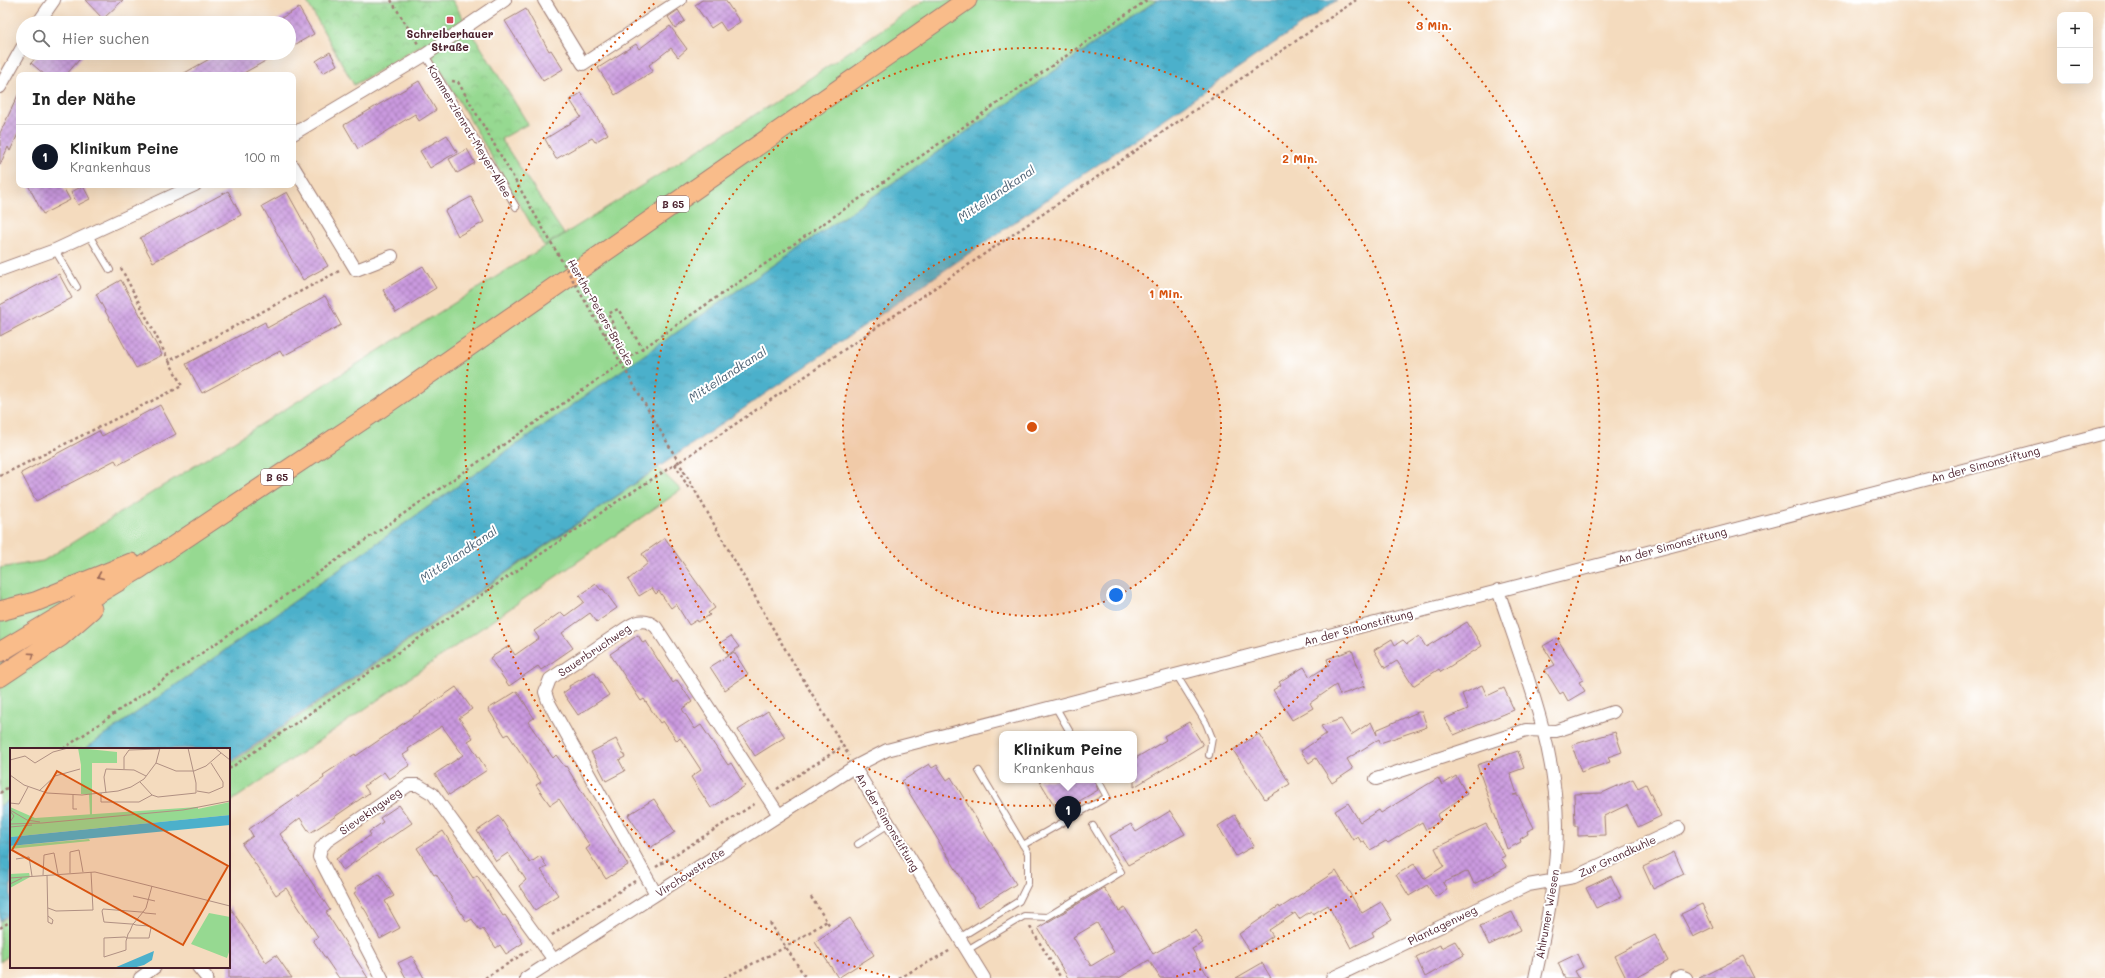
<!DOCTYPE html>
<html lang="de">
<meta charset="utf-8">
<style>
:root{--surface:#fff;--page:#f6f6f6;--text:#222;--muted:#767676;--line:#e0e0e0;--accent:#111827}
body{margin:0;font-family:Mali,sans-serif;background:var(--page);color:var(--text)}
.controls{position:absolute;right:12px;top:12px;display:grid;overflow:hidden;border-radius:8px;box-shadow:0 4px 16px #0002}
.controls button{width:36px;height:36px;display:grid;place-items:center;padding:0;border:0;border-bottom:1px solid var(--line);background:var(--surface);color:var(--text);font:20px sans-serif}
.you{position:absolute;left:1116px;top:595px;width:14px;height:14px;margin:-10px;border:3px solid #fff;border-radius:50%;background:#1a73e8;box-shadow:0 0 0 6px #1a73e833}
.badge{display:grid;place-items:center;width:26px;height:26px;border-radius:50%;background:var(--accent);color:#fff;font-size:13px;font-weight:700}
.pin{position:absolute;translate:-50% -33px;filter:drop-shadow(0 1px 2px #0008)}
.pin::after{content:'';position:absolute;top:21px;width:14px;height:12px;background:inherit;clip-path:polygon(0 0,100% 0,50% 100%)}
.popup{position:absolute;left:999px;top:731px;width:138px;height:52px;box-sizing:border-box;display:grid;place-content:center;border-radius:8px;background:var(--surface);filter:drop-shadow(0 1px 3px #0005);font-size:13px;white-space:nowrap;color:var(--muted)}
.popup b{font-size:15px;color:var(--text)}
.popup::after{content:'';position:absolute;left:50%;top:100%;margin-left:-8px;border:8px solid transparent;border-top-color:var(--surface)}
.list{margin:0;padding:0;list-style:none}
h2{display:flex;justify-content:space-between;align-items:center;height:52px;margin:0;padding:0 16px;font-size:17px}
h2 small{font-size:13px;font-weight:400;color:var(--muted)}
.list li{display:grid;grid-template-columns:26px 1fr auto;gap:12px;align-items:center;box-sizing:border-box;height:64px;padding:0 16px;border-top:1px solid var(--line)}
.list b{display:block;font-size:15px;white-space:nowrap}
.list p{margin:0;font-size:13px;white-space:nowrap;color:var(--muted)}
.list em{font-size:13px;font-style:normal;color:var(--muted)}
.icon{flex:none;width:22px;height:22px;fill:none;stroke:currentColor;stroke-width:2;stroke-linecap:round;stroke-linejoin:round}
.map{position:relative;flex:none;width:2105px;height:978px;overflow:hidden}
.search{position:absolute;background:var(--surface);box-shadow:0 4px 16px #0002;left:16px;top:16px;width:280px;height:44px;display:flex;align-items:center;gap:10px;box-sizing:border-box;padding:0 14px;border-radius:22px;color:var(--muted);font-size:15px}
.panel{position:absolute;background:var(--surface);box-shadow:0 4px 16px #0002;left:16px;top:72px;width:280px;height:116px;border-radius:8px}
.map>svg:first-child{display:block}
</style>
<div class="map">
<svg width="2105" height="978" viewBox="0 0 2105 978">
<defs>
<pattern id="park-crowns" width="20" height="18" patternUnits="userSpaceOnUse"><rect width="20" height="18" fill="#96d991"/><path d="M2 6a3 3 0 1 1 6 0M12 15a3 3 0 1 1 6 0" fill="none" stroke="#83ba7d"/></pattern>
<pattern id="water-ripples" width="26" height="14" patternUnits="userSpaceOnUse"><rect width="26" height="14" fill="#4cb0cb"/><path d="M2 4q2-2 4 0t4 0M15 11q2-2 4 0t4 0" fill="none" stroke="#418fa5"/></pattern>
<pattern id="building-cross-hatch" width="8" height="8" patternUnits="userSpaceOnUse"><rect width="8" height="8" fill="#ca9adf"/><path d="M0 0l8 8M0 8l8-8" fill="none" stroke="#a67db5"/></pattern>
</defs>
<rect width="100%" height="100%" fill="#fff"/>
<filter id="ink" filterUnits="userSpaceOnUse"><feTurbulence type="fractalNoise" baseFrequency=".025" numOctaves="2"/><feDisplacementMap in="SourceGraphic" scale="8" xChannelSelector="R" yChannelSelector="G"/><feConvolveMatrix kernelMatrix="1 2 1 2 8 2 1 2 1" color-interpolation-filters="sRGB"/></filter>
<filter id="wash" filterUnits="userSpaceOnUse"><feTurbulence type="fractalNoise" baseFrequency=".012" numOctaves="4" result="noise"/><feDisplacementMap in="SourceGraphic" scale="16" xChannelSelector="R" yChannelSelector="G"/><feGaussianBlur stdDeviation="0.9" result="paint"/><feColorMatrix in="noise" values="0 0 0 0 0 0 0 0 0 0 0 0 0 0 0 0 0 1.4 0 .05"/><feComposite in="paint" operator="in"/></filter>
<g filter="url(#wash)">
<rect width="100%" height="100%" fill="#f4dbbe"/>
<path fill="#96d991" stroke="#707c5e" d="M925,0H1157L608,380L85,749H11V799L0,806V568L43,561L775,102Z
M658,468L681,490L229,803V765Z
M11,915V954L0,962V922Z"/>
<path fill="url(#park-crowns)" stroke="#707c5e" d="M306,0H452L528,124L501,139L564,234L544,246L425,43L354,85Z"/>
<path fill="url(#water-ripples)" stroke="#4b687b" d="M1157,0H1337L229,763V749H85L608,380Z
M11,799V913L0,921V806Z"/>
<g id="blocks">
<path fill="url(#building-cross-hatch)" fill-rule="evenodd" d="M85,0H123L103,19Z
M702,0H725L740,22L726,31L720,22L711,28L695,5Z
M299,8L314,34L289,48V23H272Z
M526,9L549,51L551,50L563,69L543,81L505,21Z
M678,10L685,21L675,28L668,17Z
M670,26L687,49L678,57L671,48L649,65L653,71L615,95L598,68L636,44L639,49Z
M330,52L337,65L323,73L316,61Z
M40,53H85L66,75H45L31,63Z
M220,53H280L240,75H181Z
M419,81L436,110L419,121L415,114L358,149L344,125Z
M19,93V132L10,151L8,147L0,165V133Z
M581,93L608,134L595,142L592,138L556,159L545,139L581,117L570,100Z
M447,135L457,152L430,168L420,151Z
M467,149L475,163L457,173L449,159Z
M28,185H62L70,200L43,214Z
M83,186L90,199L78,205L71,192Z
M228,191L241,215L153,262L140,238Z
M287,192L328,266L303,280L262,206Z
M471,197L484,222L458,236L445,211Z
M423,266L436,288L396,313L383,290Z
M59,274L72,298L0,336V305Z
M121,280L162,355L136,368L96,294Z
M325,296L341,325L283,356L280,351L202,393L186,364L265,322L267,328Z
M160,405L176,434L118,465L115,460L36,501L21,473L99,431L102,436Z
M665,538L715,608L708,613L710,615L698,622L697,620L689,625L676,604L671,608L659,591L656,594L652,588L639,596L628,580L648,563L642,554Z
M596,584L601,590L603,589L617,608L597,622L590,613L562,633L573,648L541,670L538,666L509,686L490,658L509,646L515,655L539,638L534,631L561,612L565,616L584,602L579,596Z
M1467,622L1482,646L1441,672L1439,669L1413,686L1397,661L1385,668L1374,650L1392,639L1395,645L1403,640L1407,644L1419,636L1426,647Z
M638,635L643,643L646,641L673,683L677,680L692,702L682,709L695,729L701,725L728,765L731,763L745,786L711,808L691,777L701,770L680,738L677,741L663,721L660,723L644,699L641,701L610,654Z
M731,636L739,647L728,655L720,643Z
M1557,638L1583,680L1579,682L1585,691L1568,701L1563,692L1560,694L1545,670L1555,665L1543,646Z
M1352,650L1365,686L1340,695L1336,685L1310,703L1313,708L1292,720L1273,690L1281,685L1279,682L1304,667L1310,677L1329,665L1327,659Z
M734,652L748,674L725,690L710,667Z
M594,672L609,695L578,715L563,693L570,688L569,686Z
M1482,685L1487,696L1504,688L1514,710L1454,735L1444,719L1468,709L1462,694Z
M456,687L472,709L459,718L473,738L468,741L487,770L449,795L435,774L463,755L442,726L408,749L409,751L403,755L410,765L389,779L384,772L364,786L369,793L330,820L310,833L300,818L280,834L330,910L326,912L368,978H339L313,940L318,937L286,888L276,895L242,844L253,836L249,829L324,778L323,775L355,754L356,756Z
M517,691L534,718L528,722L553,758L556,755L565,767L566,766L628,865L606,879L586,849L590,846L559,799L550,805L536,785L541,782L508,734L505,736L488,709Z
M768,711L785,737L755,756L738,730Z
M1418,712H1422L1427,727L1380,743L1379,739L1347,759L1353,769L1332,783L1316,758L1309,763L1301,751L1326,734L1321,726L1341,719L1351,735L1371,722L1377,735L1376,730Z
M1189,722L1203,745L1134,787V759L1166,740L1164,736Z
M1615,732L1622,752L1608,757L1610,762L1581,772L1572,745Z
M1259,734L1290,784L1265,799L1233,750Z
M616,739L625,757L619,760L625,771L606,781L591,752Z
M1518,751L1524,768L1510,773L1517,794L1513,795H1518L1534,828L1527,831L1528,834L1520,839L1521,842L1507,849L1477,765Z
M929,764L932,768L937,765L947,780L951,777L1016,884L979,907L902,781Z
M1456,776L1467,794L1437,815L1440,821L1426,830L1422,822L1388,843L1386,841L1370,850L1364,841L1361,842L1358,837L1353,840L1335,811L1348,803L1360,822L1379,810L1381,813L1438,778L1442,785Z
M1633,779L1638,788L1646,784L1661,816L1638,827L1627,805L1604,816L1605,835L1578,836V826H1575L1574,794L1602,793Z
M1039,780H1094L1098,790L1059,813Z
M654,799L675,832L650,848L628,815Z
M399,805L412,823L343,870L336,859L371,835L369,832L383,822L380,818Z
M1170,811L1185,834L1128,865L1110,836L1131,824L1136,832Z
M1235,815L1254,846L1236,856L1218,826Z
M499,816L530,863L540,856L547,867L541,870L558,895L535,910L519,886L526,880L508,853L496,861L477,831Z
M1486,824L1505,856L1501,858L1507,867L1474,884L1468,871L1443,883L1447,889L1435,897L1427,885L1409,896L1396,875L1414,864L1424,879L1444,866L1435,848Z
M443,831L473,878L477,875L503,916L505,915L523,943L506,954L500,945L496,948L483,929L480,931L472,919L467,922L436,874L434,875L417,848Z
M1674,852L1684,874L1653,889L1643,867Z
M1336,871L1362,913L1381,902L1392,920L1372,932L1374,936L1351,948L1328,905L1313,914L1311,911L1299,919L1295,913L1269,930L1273,936L1250,951L1239,934L1279,906L1280,908Z
M379,873L394,896L385,901L400,928L380,939L367,913L354,893L357,891L355,888Z
M1611,876L1621,897L1596,908L1586,888Z
M1104,888L1119,911L1125,908L1153,954L1195,930L1203,943L1192,949L1209,978H1160L1149,960L1119,978H1068L1038,928ZM1097,923L1114,952L1091,966L1073,937Z
M1702,904L1713,927L1693,937L1681,914Z
M229,906L266,962L276,955L292,978H229Z
M1512,912L1521,930L1489,945L1480,926Z
M850,918L874,955L838,978L815,942Z
M1655,935L1668,961L1636,978H1626L1615,956Z
M1455,941L1464,955L1425,977L1416,957L1440,945L1441,948Z
M1577,954L1583,967L1575,971L1579,978H1565L1558,963Z
M412,956L424,978H406L398,963Z
M1743,956L1754,978H1699Z
M1262,963L1271,978H1236Z"/>
</g>
</g>
<g filter="url(#ink)">
<use href="#blocks" fill-opacity="0" stroke="#9f7d74" stroke-width="1"/>
<g fill="none" stroke-linecap="round" stroke-linejoin="round">
<defs>
<path id="service" d="M425,55L516,207
M89,235L110,270
M55,250L77,287
M1176,674L1206,723L1212,738L1209,755
M1055,706L1071,734
M858,844L889,824
M1023,845L1107,797L1098,780
M959,938L1019,901L1028,883V853L979,771
M967,950L1024,916L1047,917L1121,872L1093,826"/>
<path id="minor" d="M544,0L583,64L680,0
M38,23L54,0
M0,87L23,46
M293,134L425,55L505,0
M293,166L356,270L392,256
M0,270L55,250L195,185
M1498,590C1523,666 1556,744 1557,825C1557,876 1546,928 1535,978
M854,767L984,978
M1376,779L1526,730L1556,731L1613,712
M656,894L548,701L545,692L550,679L629,626C639,620 647,619 656,627L779,815
M198,967L207,978
M140,978L155,967
M382,978L319,857L321,848L327,841L409,785H418L433,794L554,960
M526,978L854,767L887,750L2105,433
M1332,978L1528,885L1574,877L1679,828
M1676,978L1681,976L1686,978"/>
<path id="primary" d="M0,611L35,602L131,563
M0,652L139,569L379,409L967,0
M0,677L60,637L92,609"/>
</defs>
<use href="#service" stroke="#9f7d74" stroke-width="8"/>
<use href="#minor" stroke="#9f7d74" stroke-width="14"/>
<use href="#primary" stroke="#9f7d74" stroke-width="21"/>
<path stroke="#9f7d74" stroke-width="2.5" stroke-dasharray="3 3" stroke-linecap="butt" d="M391,0L418,44
M452,81L458,82L494,144
M121,268L169,361L341,270
M604,334L615,328L608,314L618,309L643,349
M675,464L688,487H693L775,632L849,756
M0,476L182,386L169,361
M63,749L1147,0
M229,769L618,501L693,453L1356,0
M777,789L843,746
M0,793L11,785
M656,867L756,803
M811,897L830,926
M770,923L806,978
M1030,927L1061,978
M0,928L11,921
M552,935L635,881
M485,978L531,949
M724,978L786,947L827,921
M899,978L951,950"/>
<use href="#service" stroke="#fff" stroke-width="6"/>
<use href="#minor" stroke="#fff" stroke-width="12"/>
<use href="#primary" stroke="#f9bc8a" stroke-width="19"/>
<path stroke="#9f7d74" stroke-width="2.5" stroke-dasharray="3 3" stroke-linecap="butt" d="M494,144L693,487"/>
</g>
<defs><path id="oneway-chevron" d="M-2-3.5L2.5 0L-2 3.5" fill="none" stroke-width="1.6" stroke-linecap="round" stroke-linejoin="round"/></defs>
<g stroke="#996656">
<use href="#oneway-chevron" transform="translate(100 576) rotate(157)"/>
<use href="#oneway-chevron" transform="translate(32 655) rotate(-34)"/>
</g>
</g>
<circle cx="1032" cy="427" r="189" fill="#d8530f" fill-opacity=".12"/>
<g fill="none" stroke="#d8530f" stroke-width="2" stroke-dasharray="2 4">
<circle cx="1032" cy="427" r="189"/>
<circle cx="1032" cy="427" r="379"/>
<path d="M890 977A568 568 0 0 1 656 2M1408 2A568 568 0 0 1 1174 977"/>
</g>
<rect fill="#d1495b" stroke="#fff" stroke-width="1.5" x="446" y="16" width="8" height="8" rx="2"/>
<g text-anchor="middle" dominant-baseline="central" stroke-width="4" stroke-linejoin="round" paint-order="stroke">
<g fill="#fff" stroke="#80626b" stroke-width="1">
<rect x="657" y="196" width="32" height="16" rx="3"/>
<rect x="261" y="469" width="32" height="16" rx="3"/>
</g>
<g font-size="10" font-weight="bold" fill="#4a1f2b">
<text x="673" y="204">B 65</text>
<text x="277" y="477">B 65</text>
</g>
<g font-size="11" font-weight="bold" fill="#4a1f2b" stroke="#fff">
<text x="450" y="33">Schreiberhauer<tspan x="450" dy="13">Straße</tspan></text>
</g>
<g font-size="11" fill="#4a1f2b" stroke="#fff">
<text transform="translate(470 131) rotate(59)">Kommerzienrat-Meyer-Allee</text>
<text transform="translate(601 312) rotate(60)">Hertha-Peters-Brücke</text>
<text transform="translate(1985 464) rotate(-15)">An der Simonstiftung</text>
<text transform="translate(1672 545) rotate(-15)">An der Simonstiftung</text>
<text transform="translate(1358 627) rotate(-15)">An der Simonstiftung</text>
<text transform="translate(594 650) rotate(-34)">Sauerbruchweg</text>
<text transform="translate(370 811) rotate(-35)">Sievekingweg</text>
<text transform="translate(888 822) rotate(59)">An der Simonstiftung</text>
<text transform="translate(1617 856) rotate(-25)">Zur Grandkuhle</text>
<text transform="translate(690 872) rotate(-33)">Virchowstraße</text>
<text transform="translate(1547 914) rotate(-80)">Ahlrumer Wiesen</text>
<text transform="translate(1442 925) rotate(-26)">Plantagenweg</text>
</g>
<g font-size="12" font-style="italic" fill="#4b6073" stroke="#fff">
<text transform="translate(996 193) rotate(-34)">Mittellandkanal</text>
<text transform="translate(727 374) rotate(-33)">Mittellandkanal</text>
<text transform="translate(458 554) rotate(-34)">Mittellandkanal</text>
</g>
</g>
<g transform="translate(10 748)">
<rect width="220" height="220" fill="#f4dbbe"/>
<path d="M220,54V67L0,89V59L25,70L188,59V61ZM79,91L80,93L0,101V98ZM19,125L20,129L0,140V126ZM199,165L220,169V201L217,210L181,196Z" fill="#96d991"/>
<path d="M68,0L107,4V15H82V67H80L79,46H71V17Z" fill="#96d991"/>
<path d="M220,67V77L0,98V89ZM144,203L142,212L134,217L123,220H104Z" fill="#4cb0cb"/>
<path fill="none" stroke="#b09083" stroke-width="1" d="M205,0L220,12M0,12L15,8L25,15L43,4L58,0M146,15L166,23H184L196,18L211,5M114,21V9L119,2L150,1M0,27L14,37L37,45L72,47L108,43L121,39L134,31L146,15L150,0M130,34L142,47L148,49L186,45V35L178,0M29,43L45,28L70,21M187,43L199,45L213,39V34L201,15M91,45V54H129L142,47M96,45L94,29L96,21L124,22L136,28M63,47V61H67M0,55L9,56L18,39M0,62L17,72L30,74M0,74L4,68L0,63M0,76L32,75L173,62L220,53M0,79L22,77M6,111L19,109L22,128M60,125V104L69,102L73,124M33,127L34,107L44,105L48,126M37,127L38,174L42,176L43,172L38,168M0,130L85,124L220,158M0,136L12,130M142,138L136,160L133,164L124,175L123,176L122,178L120,183L118,186L117,190L116,193V202L94,209V190L115,189L117,190H139L141,180L139,178L126,177L123,176H121L94,174L92,163L93,161L131,164H133L135,165L146,166M123,148L145,153M38,160L46,163L83,162L81,124"/>
<path fill="#d8530f" fill-opacity="0.15" stroke="#d8530f" stroke-width="2" d="M47,23L218,118L173,197L2,102Z"/>
<rect width="220" height="220" fill="none" stroke="#4a1f2b" stroke-width="2"/>
</g>
<circle cx="1032" cy="427" r="6" fill="#d8530f" stroke="#fff" stroke-width="2"/>
<g font-size="12" text-anchor="middle" font-weight="bold" fill="#d8530f" stroke="#fff" stroke-width="4" stroke-linejoin="round" paint-order="stroke">
<text x="1434" y="30">3 Min.</text>
<text x="1300" y="163">2 Min.</text>
<text x="1166" y="298">1 Min.</text>
</g>
</svg>
<div class="controls">
<button>+</button>
<button>−</button>
</div>
<div class="you"></div>
<div class="pin badge" style="left:1068px;top:829px">1</div>
<div class="popup"><b>Klinikum Peine</b>Krankenhaus</div>
<div class="search"><svg class="icon" aria-label="search" viewBox="0 0 24 24"><circle cx="10" cy="10" r="6"/><path d="M15 15l6 6"/></svg>Hier suchen</div>
<section class="panel">
<h2>In der Nähe<small></small></h2>
<ul class="list">
<li><span class="badge">1</span><div><b>Klinikum Peine</b><p>Krankenhaus</p></div><em>100 m</em></li>
</ul>
</section>
</div>
